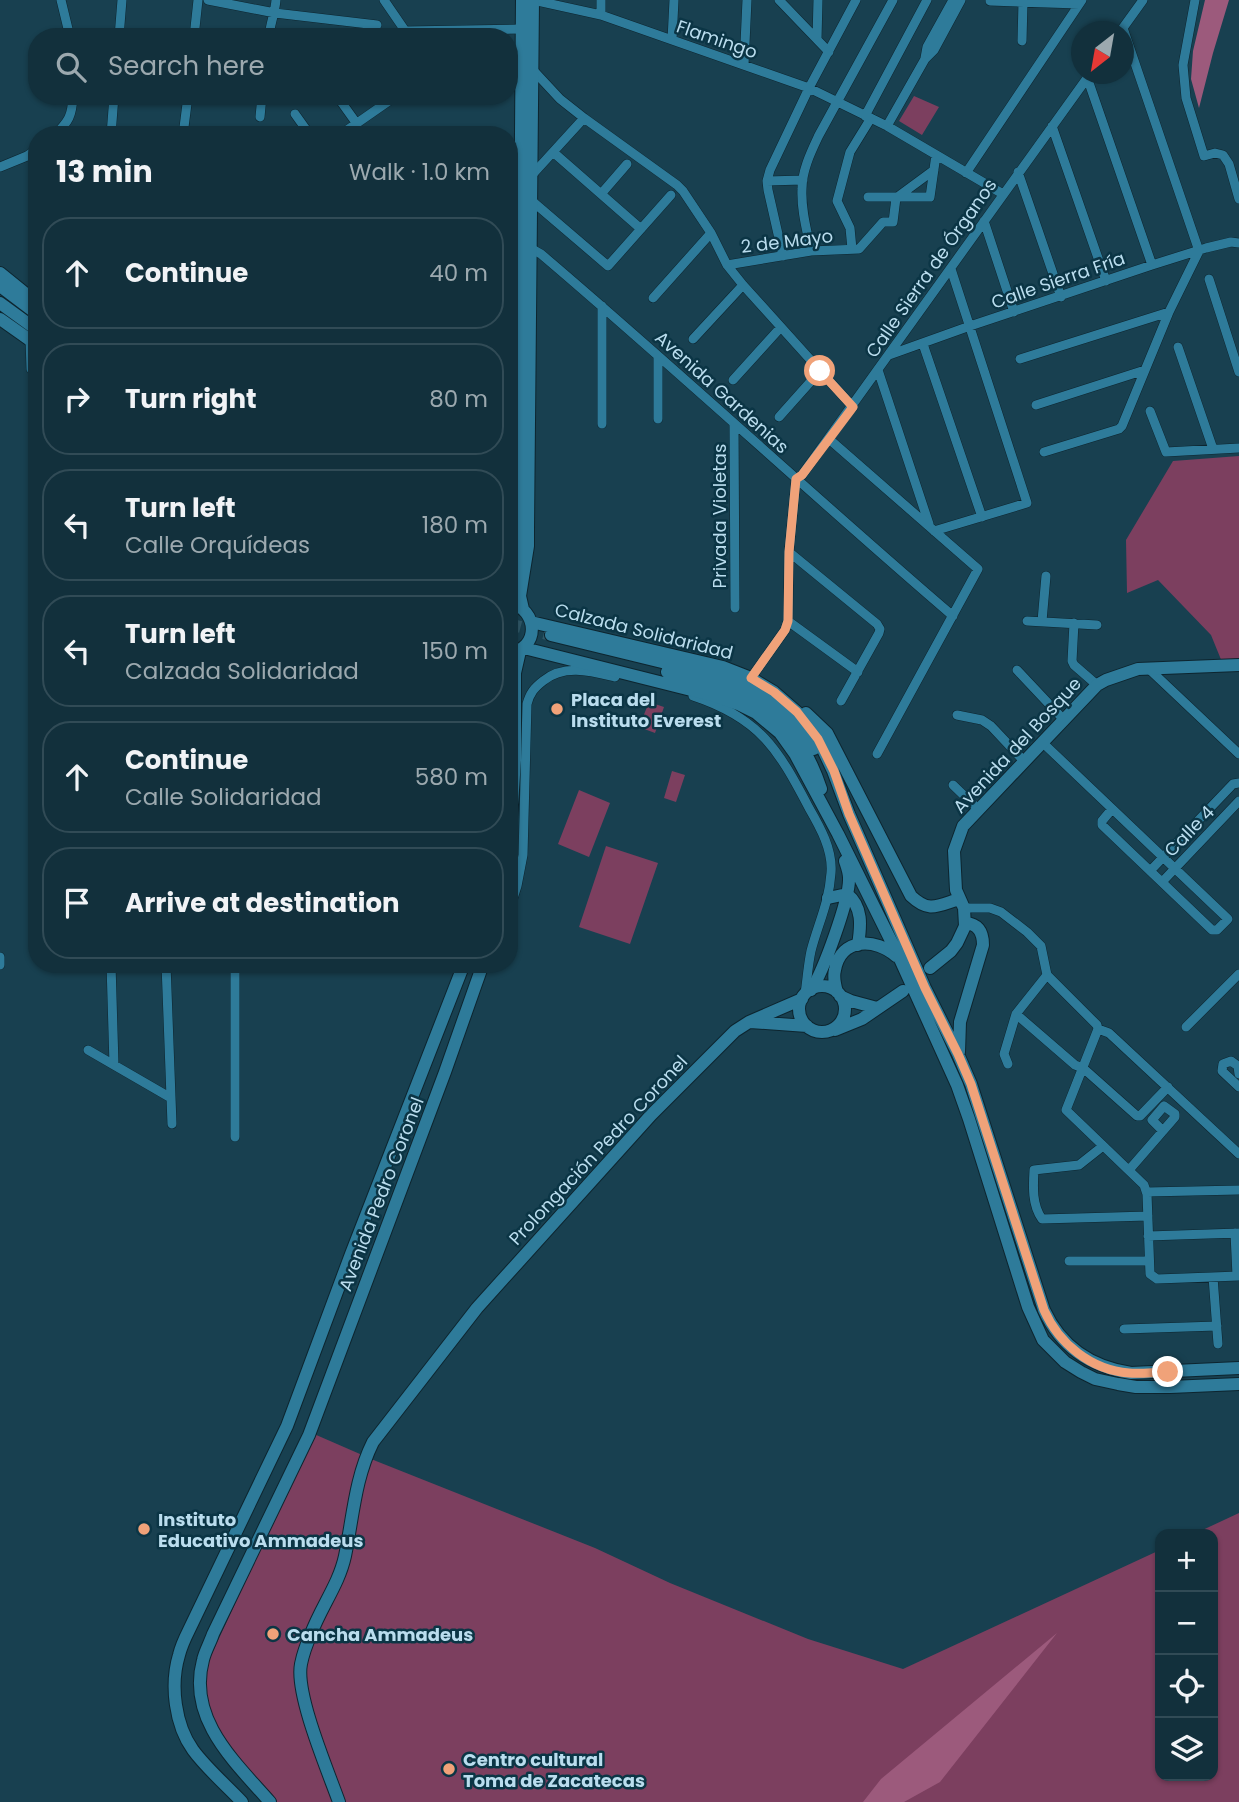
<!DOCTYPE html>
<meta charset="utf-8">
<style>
:root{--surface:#12303c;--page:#1f3c47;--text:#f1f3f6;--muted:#9ca9af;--line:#314b56}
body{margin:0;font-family:Poppins,sans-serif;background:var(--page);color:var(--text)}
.controls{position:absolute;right:21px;bottom:21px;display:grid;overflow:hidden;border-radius:14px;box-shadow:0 2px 5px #0004}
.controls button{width:63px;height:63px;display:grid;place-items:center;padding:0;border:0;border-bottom:2px solid var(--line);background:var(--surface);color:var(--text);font:35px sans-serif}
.compass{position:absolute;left:1071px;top:21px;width:63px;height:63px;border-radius:50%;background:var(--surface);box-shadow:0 2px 5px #0004;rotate:211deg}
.stop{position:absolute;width:21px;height:21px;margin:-16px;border:5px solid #f0a279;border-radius:50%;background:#fff}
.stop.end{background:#f0a279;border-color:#fff;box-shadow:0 2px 7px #0008}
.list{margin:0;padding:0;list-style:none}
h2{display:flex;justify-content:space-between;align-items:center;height:91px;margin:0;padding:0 28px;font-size:30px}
h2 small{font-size:23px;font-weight:400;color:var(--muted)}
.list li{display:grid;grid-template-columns:46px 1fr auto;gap:21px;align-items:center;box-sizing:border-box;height:112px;margin:0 14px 14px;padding:0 14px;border:2px solid var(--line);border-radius:28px}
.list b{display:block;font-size:26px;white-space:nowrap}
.list p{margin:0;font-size:23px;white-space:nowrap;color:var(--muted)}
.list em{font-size:23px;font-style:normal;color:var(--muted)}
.icon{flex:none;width:38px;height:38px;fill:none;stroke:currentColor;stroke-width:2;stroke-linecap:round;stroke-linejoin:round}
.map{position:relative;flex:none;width:1239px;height:1802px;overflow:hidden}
.search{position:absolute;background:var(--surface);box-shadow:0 2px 5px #0004;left:28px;top:28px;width:490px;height:77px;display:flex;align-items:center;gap:18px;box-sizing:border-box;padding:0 24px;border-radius:28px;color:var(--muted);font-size:26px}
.panel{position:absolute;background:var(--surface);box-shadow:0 2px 5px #0004;left:28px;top:126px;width:490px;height:847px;border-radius:28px}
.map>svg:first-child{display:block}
</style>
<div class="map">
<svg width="1239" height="1802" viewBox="0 0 1239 1802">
<rect width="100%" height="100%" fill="#184050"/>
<path fill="#7c3f5f" d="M914,96L939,107L922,135L899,121Z
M1239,456V661L1222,662L1211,635L1158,580L1127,593L1126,540L1173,461Z
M649,702L664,707L655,733L639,727Z
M672,771L685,775L676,802L664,798Z
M579,790L610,803L589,857L558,844Z
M606,846L658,863L630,944L579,927Z
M314,1434L376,1461L595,1548L670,1583L808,1639L903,1669L1160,1550V1776H1213V1534H1194L1239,1513V1802H276C251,1773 208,1734 205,1695C204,1685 207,1672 208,1662Z"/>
<path fill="#9c5a7c" d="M1205,0H1229L1213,53L1199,108L1191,79L1193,51Z
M1057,1633L940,1782L904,1802H863L881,1779Z"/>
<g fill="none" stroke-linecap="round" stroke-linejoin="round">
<path stroke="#305868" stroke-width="12" stroke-dasharray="12 6" stroke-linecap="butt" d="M509,624L551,635"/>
<defs>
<path id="street" d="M61,0L70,37
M208,0L275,13L377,25
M384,0L408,35
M533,0L601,15L809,88L887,126L1003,194
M779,0L829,52
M1195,0L1183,65L1186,98L1204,156L1215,153L1223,155L1229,164L1239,199
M990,1L1079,4
M601,15V0
M406,31L522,29
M1120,32L1143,0
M119,37L122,0
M194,37L198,0
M269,37C270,24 275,13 276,0
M817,39L818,0
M672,40L674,0
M1022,41L1023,2
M925,58L927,47L953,0
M744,65L747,0
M533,70L560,99L584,118L677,185L683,191L711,233L727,265L743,285L853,407
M1087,77L1152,265
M509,82H521
M337,96L357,124
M295,114L310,135
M865,116L927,0
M260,117L262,96
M887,126L925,59L934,50L961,0
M1052,126L1106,281
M55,135C69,121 72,116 73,96
M111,135L114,96
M183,135L188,96
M340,135L396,96
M553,152L641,229
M0,167L27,156L37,149
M1018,172L1061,297
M966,173L1082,0
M528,177L532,175L584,118
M767,181L803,180
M601,194L627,164
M868,197H930L936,155
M532,201L608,266L671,195
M984,221L1014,312
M532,249L541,254C680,372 814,497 953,616
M852,249L850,228L837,201L850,152L871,118
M811,251C807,231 801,210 802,189C802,170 811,152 819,135L893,0
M783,256L768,190L767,181L770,170L809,88L856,0
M727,265L811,251L859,249L883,222H893L896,198L934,170
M1209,279L1239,372
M653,298L711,233
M509,326L520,327
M30,338L31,369L37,376
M693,339L743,285
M923,344L982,517
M1178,347L1213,449
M889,355L970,326L1152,265L1206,248L1231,242L1239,243
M658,356V419
M1020,359L1169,312
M878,370L929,524
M733,380L781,327
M1036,405L1145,370
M1150,411L1166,452L1239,448
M779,417L820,371
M602,424V306
M734,424L735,608
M829,439L978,569L877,754
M1044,452L1119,429L1122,426L1169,312L1199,251L1123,28
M796,479L802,475L1090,74
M934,531L1027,503L951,269
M789,552L877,624L880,629L879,633L841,701
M788,621L858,672
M1027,621L1097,625
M1042,621L1046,576
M1074,623L1072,661L1074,665L1097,685
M1149,669L1239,754
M1017,670L1064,720
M751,678L785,630L788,621L789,552L796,479
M693,696C760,718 778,749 809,808C820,827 833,850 831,873C829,903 818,924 811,951C808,965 807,980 805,994
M957,715L982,720L991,726L1025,762
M1043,743L1228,919L1217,930H1212L1102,825V821L1112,809
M953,785L979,810
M1150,871L1233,784L1239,783
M1162,882L1239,801
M964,908H990L1001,912L1027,932L1041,946L1047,975L1097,1025L1098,1029L1066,1110L1144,1185L1147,1194L1150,1274L1157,1279L1239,1276
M509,911L517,886L523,855L527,704C530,693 534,688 543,681C564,664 590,671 615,677
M0,957V965
M111,964L114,1065
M166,964L172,1124
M1016,1014L1075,1065L1083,1068L1137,1116H1140L1168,1087
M1186,1027L1239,974
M1098,1029L1109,1033L1239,1154
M88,1050L171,1098
M1008,1064L1004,1054L1016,1014L1047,975
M1239,1074L1238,1066L1231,1061L1223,1064L1222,1071L1239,1087
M235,1137V964
M1103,1146L1079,1165L1034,1170C1033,1187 1032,1205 1042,1219L1148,1216
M1129,1170L1175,1117V1114L1164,1106L1152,1120L1163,1131
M1147,1192L1239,1190
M1235,1233L1237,1276
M1148,1236L1239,1233
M1069,1261H1149
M1213,1277L1218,1344
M1124,1329L1217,1326"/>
<path id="secondary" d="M0,273L37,303
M0,286L37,314
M0,303L37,330
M0,319L37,345
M509,584L515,561L518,535L522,0
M509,602C539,610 540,649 509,653
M523,609L520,596L528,546V528L533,0
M531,622L723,667L751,678L774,692L797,712L818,739L833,771L849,814L925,988L958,1054L971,1084L1044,1310C1061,1347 1091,1367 1131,1373L1239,1368
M551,635L707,673L737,682L771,700L796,724L814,749
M524,648L715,696L738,704L756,713L780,733L795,754L838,834L900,959L957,1085L969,1119L1028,1307L1043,1340L1065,1362L1081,1372L1095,1379L1118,1384L1136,1387H1170L1239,1384
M667,672C744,692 794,707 821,789
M806,713L827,733L911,896C929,913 937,906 959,899
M509,849L515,760V673L520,651
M828,898L847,894C863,907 861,926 858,945
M930,968L951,951L957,943L965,926L964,908L956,890L954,851L963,826L1097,685L1106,680L1138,669L1239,665
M799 1009a23 23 0 1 1 46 0a23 23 0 1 1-46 0Z
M811,990C823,972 850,899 849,878C849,872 847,867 845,861
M837,992C835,985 833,977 835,970C841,937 876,938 896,956
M840,996L851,1001L877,1008
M750,1022L807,1026
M835,1030L862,1019L903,991
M959,1052L960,1022L983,945C983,932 978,924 965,923
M242,1802C226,1785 207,1769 193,1750C175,1725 170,1685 179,1655C181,1647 185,1638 189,1630L287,1426L351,1254L464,964
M270,1802C235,1762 187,1719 203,1660C205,1651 210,1643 213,1634L309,1435L445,1072L483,964
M339,1802C328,1771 295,1694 301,1664C303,1654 307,1643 311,1634C321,1607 339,1584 345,1556C353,1517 355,1478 373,1442L477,1308L651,1115L735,1031L749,1022L802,999"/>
</defs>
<use href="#street" stroke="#0d252f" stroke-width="10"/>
<use href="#secondary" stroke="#0d252f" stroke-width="14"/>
<use href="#street" stroke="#2e7b9a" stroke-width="9"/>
<use href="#secondary" stroke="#2e7b9a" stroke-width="12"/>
</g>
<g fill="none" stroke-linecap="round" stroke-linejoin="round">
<path stroke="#f0a279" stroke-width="9" d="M820,371L853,407L802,475L796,479L789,552L788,621L785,630L751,678L774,692L797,712L818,739L834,771L849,814L925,988L958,1054L971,1084L1044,1310C1059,1344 1091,1370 1129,1373C1142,1374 1155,1372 1168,1372"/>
</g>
<g fill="#f0a279" stroke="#0b3545" stroke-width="2.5">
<circle cx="557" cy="709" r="7"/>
<circle cx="144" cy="1529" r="7"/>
<circle cx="273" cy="1634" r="7"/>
<circle cx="449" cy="1769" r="7"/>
</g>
<g text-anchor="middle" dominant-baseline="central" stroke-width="5" stroke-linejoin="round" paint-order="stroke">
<g font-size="18" fill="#baddee" stroke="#0b3545">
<text transform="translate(717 39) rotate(19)">Flamingo</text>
<text transform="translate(787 241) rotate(-7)">2 de Mayo</text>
<text transform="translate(931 268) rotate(-55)">Calle Sierra de Órganos</text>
<text transform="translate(1058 280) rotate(-19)">Calle Sierra Fría</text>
<text transform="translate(722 392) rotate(42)">Avenida Gardenias</text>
<text transform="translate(719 516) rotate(-90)">Privada Violetas</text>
<text transform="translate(644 631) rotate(14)">Calzada Solidaridad</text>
<text transform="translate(1017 745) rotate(-47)">Avenida del Bosque</text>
<text transform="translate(1189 831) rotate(-46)">Calle 4</text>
<text transform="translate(598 1150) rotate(-47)">Prolongación Pedro Coronel</text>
<text transform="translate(381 1194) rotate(-69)">Avenida Pedro Coronel</text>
</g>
<g font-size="18" font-weight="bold" fill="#baddee" stroke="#0b3545" text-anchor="start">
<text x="571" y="699">Placa del<tspan x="571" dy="21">Instituto Everest</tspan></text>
<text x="158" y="1519">Instituto<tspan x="158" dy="21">Educativo Ammadeus</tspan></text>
<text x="287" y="1634">Cancha Ammadeus</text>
<text x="463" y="1759">Centro cultural<tspan x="463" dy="21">Toma de Zacatecas</tspan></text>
</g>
</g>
</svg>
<div class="controls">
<button>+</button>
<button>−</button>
<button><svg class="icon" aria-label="locate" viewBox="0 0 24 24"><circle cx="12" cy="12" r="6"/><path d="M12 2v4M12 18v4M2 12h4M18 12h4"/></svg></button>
<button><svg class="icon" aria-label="layers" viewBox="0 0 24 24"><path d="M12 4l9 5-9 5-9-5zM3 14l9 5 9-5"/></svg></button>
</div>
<svg class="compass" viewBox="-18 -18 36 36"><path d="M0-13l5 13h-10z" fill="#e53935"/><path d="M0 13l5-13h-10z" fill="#9ca9af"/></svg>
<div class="stop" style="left:820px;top:371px"></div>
<div class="stop end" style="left:1168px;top:1372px"></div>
<div class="search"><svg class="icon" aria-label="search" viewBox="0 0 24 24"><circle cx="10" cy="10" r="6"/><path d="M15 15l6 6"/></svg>Search here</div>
<section class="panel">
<h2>13 min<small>Walk · 1.0 km</small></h2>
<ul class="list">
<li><svg class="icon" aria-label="ahead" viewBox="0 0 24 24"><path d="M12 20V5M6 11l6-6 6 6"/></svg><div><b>Continue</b></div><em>40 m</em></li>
<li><svg class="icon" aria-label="right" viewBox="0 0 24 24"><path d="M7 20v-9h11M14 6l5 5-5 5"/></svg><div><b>Turn right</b></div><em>80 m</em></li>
<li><svg class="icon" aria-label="left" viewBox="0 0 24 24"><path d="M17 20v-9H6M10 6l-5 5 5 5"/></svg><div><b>Turn left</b><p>Calle Orquídeas</p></div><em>180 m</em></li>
<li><svg class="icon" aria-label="left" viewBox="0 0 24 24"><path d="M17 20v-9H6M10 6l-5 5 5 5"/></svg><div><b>Turn left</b><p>Calzada Solidaridad</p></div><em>150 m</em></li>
<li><svg class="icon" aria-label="ahead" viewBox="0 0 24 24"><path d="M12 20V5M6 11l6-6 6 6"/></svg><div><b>Continue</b><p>Calle Solidaridad</p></div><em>580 m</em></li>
<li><svg class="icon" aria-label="arrive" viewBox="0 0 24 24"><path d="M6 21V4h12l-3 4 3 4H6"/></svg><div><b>Arrive at destination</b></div></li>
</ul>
</section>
</div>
